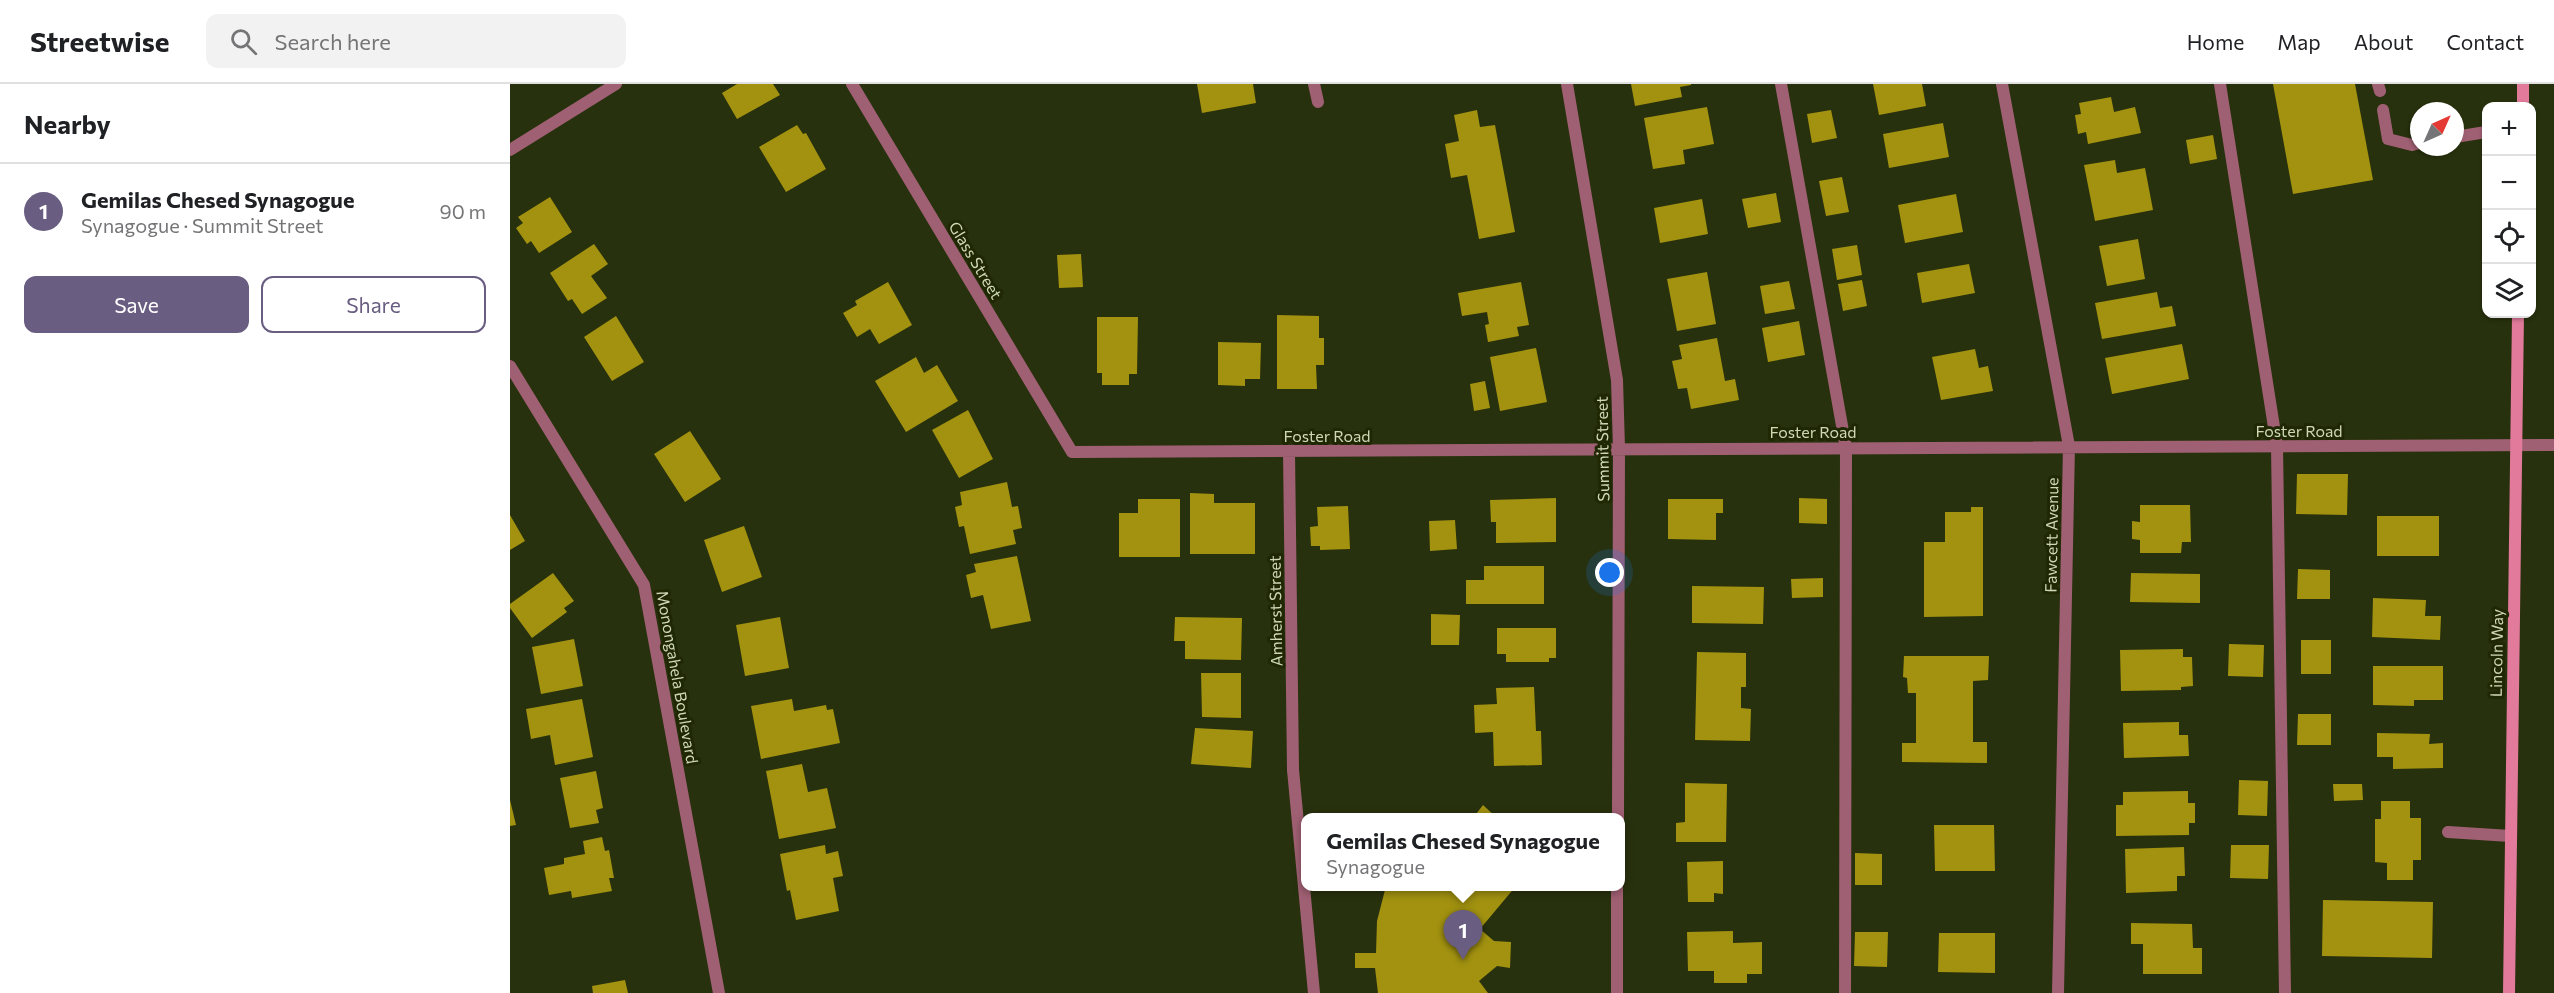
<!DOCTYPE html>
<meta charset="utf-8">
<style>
:root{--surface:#fff;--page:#f2f2f2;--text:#202124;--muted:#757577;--line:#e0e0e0;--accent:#695d81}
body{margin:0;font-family:Commissioner,sans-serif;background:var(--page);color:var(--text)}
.controls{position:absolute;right:18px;top:18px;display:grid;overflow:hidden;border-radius:12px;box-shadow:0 2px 4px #0004}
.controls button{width:54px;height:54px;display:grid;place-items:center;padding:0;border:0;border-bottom:2px solid var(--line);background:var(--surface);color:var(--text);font:30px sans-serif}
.compass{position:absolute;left:1900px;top:18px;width:54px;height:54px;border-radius:50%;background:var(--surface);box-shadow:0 2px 4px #0004;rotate:45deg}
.you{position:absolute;left:1100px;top:489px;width:21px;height:21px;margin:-15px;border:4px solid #fff;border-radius:50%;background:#1a73e8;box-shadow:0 0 0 9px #1a73e833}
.badge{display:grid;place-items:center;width:39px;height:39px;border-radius:50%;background:var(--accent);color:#fff;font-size:20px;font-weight:700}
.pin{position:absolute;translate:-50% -50px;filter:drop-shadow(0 2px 3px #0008)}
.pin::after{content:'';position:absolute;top:32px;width:21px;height:18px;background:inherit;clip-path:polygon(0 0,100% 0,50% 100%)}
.popup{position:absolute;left:791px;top:729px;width:324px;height:78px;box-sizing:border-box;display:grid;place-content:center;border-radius:12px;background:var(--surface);filter:drop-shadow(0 2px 4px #0005);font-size:20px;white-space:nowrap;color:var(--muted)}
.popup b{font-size:22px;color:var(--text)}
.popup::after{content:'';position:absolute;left:50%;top:100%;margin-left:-12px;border:12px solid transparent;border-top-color:var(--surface)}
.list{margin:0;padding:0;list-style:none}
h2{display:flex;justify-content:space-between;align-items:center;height:78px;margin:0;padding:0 24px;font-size:26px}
h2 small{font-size:20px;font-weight:400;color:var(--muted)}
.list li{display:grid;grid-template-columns:39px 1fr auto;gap:18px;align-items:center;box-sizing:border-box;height:96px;padding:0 24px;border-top:2px solid var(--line)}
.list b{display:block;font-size:22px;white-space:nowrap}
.list p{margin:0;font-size:20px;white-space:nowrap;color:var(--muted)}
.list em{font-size:20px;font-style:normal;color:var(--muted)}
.actions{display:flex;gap:12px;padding:18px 24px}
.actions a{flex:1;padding:14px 0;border:2px solid var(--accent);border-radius:12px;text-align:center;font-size:21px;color:var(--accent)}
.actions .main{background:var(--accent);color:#fff}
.icon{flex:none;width:33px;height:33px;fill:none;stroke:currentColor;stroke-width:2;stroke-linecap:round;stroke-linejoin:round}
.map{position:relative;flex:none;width:2044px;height:909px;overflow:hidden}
header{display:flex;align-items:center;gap:36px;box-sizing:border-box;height:84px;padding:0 30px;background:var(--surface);border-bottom:2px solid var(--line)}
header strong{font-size:28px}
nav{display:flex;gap:33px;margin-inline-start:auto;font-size:21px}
.search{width:420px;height:54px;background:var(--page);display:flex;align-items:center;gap:15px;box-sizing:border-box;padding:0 21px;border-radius:12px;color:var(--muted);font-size:22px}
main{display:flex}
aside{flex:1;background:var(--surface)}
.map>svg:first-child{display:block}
</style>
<header>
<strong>Streetwise</strong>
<div class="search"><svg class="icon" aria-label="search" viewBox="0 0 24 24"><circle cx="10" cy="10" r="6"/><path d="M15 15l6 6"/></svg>Search here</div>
<nav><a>Home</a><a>Map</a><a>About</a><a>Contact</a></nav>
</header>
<main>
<aside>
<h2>Nearby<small></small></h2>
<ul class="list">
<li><span class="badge">1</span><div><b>Gemilas Chesed Synagogue</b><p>Synagogue · Summit Street</p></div><em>90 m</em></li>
</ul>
<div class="actions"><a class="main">Save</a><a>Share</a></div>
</aside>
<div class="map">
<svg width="2044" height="909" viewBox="0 0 2044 909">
<rect width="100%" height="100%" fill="#28310d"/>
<path fill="#a29210" d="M227,0H263L270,11L227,35L212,9Z
M687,0H743L746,19L692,29Z
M1121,0H1181V1L1170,3L1172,13L1125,22Z
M1363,0H1412L1416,22L1369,31Z
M1763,0H1845L1863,96L1783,110Z
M1601,13L1604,28L1625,23L1631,49L1578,60L1576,48L1568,50L1565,31L1571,30L1569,19Z
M1197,23L1204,60L1173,66L1175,80L1143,85L1134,34Z
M967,26L970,43L985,41L1005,148L969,155L957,91L941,94L935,60L949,57L944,31Z
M1321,26L1327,54L1302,59L1297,30Z
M1433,39L1439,73L1379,84L1373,50Z
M287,41L293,50L296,49L316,85L276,108L249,63Z
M1703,51L1707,75L1680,80L1676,56Z
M1605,76L1607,89L1635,84L1643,126L1585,137L1574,81Z
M1332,93L1339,128L1316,132L1309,97Z
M1266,109L1271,138L1238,144L1232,115Z
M1446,110L1453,148L1395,159L1388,121Z
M40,113L62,148L29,169L21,157L17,160L6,144L13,139L8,133Z
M1192,115L1198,150L1150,159L1144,124Z
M1628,155L1635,195L1597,202L1589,162Z
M84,160L98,180L81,192L97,214L72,230L62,215L58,217L40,189Z
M1347,161L1352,191L1327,196L1322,165Z
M571,170L573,203L549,204L547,171Z
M1459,180L1465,209L1412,219L1407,189Z
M1197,188L1206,240L1167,247L1157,195Z
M1352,196L1357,222L1333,227L1328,200Z
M1279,197L1285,225L1255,230L1250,202Z
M378,198L402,241L369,260L360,245L347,253L333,229L347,221L345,217Z
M1011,198L1019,241L1007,243L1009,252L978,258L975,241L979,240L977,228L952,232L948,209Z
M1647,208L1650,224L1662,222L1666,242L1592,255L1585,219Z
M767,231L809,232V254H814V281H806L807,305H767Z
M106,232L134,278L102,297L74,253Z
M587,233H628L627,290H619V301H592V289H587Z
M1289,237L1295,271L1258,278L1252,244Z
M1207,254L1215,297L1225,295L1229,316L1181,325L1177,304L1168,305L1162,277L1172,275L1169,261Z
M708,258L751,259L750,295H735V302L708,301Z
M1672,260L1679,295L1602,310L1595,274Z
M1026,264L1037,318L990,327L980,273Z
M1465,265L1469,284L1478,282L1483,307L1431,316L1422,273Z
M406,273L414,289L427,281L448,317L396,348L365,297Z
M975,297L980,324L964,327L960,300Z
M458,326L483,375L449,394L422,346Z
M180,347L211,395L175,418L144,370Z
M1787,390H1838L1837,431L1786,430Z
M497,398L502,423L508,422L512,444L503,446L506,460L460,470L454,442L449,443L445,423L452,421L450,408Z
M680,409L704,410V419H745V470H680Z
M1046,414V458L986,459V438H981L980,416Z
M1289,414L1317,415V440L1289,439Z
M628,415H670V473H609V429H628Z
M1158,415H1213V429H1206V456L1158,455Z
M1630,421H1680L1681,458H1672L1671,469H1630V456L1622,455V437L1630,438Z
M838,422L840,465L810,466V462H801L800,443L808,442L807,423Z
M1461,423H1473V532L1414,533V458H1435V428H1461Z
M0,431L15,457L0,466Z
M1867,432H1929V472H1867Z
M945,436L947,465L920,467L919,437Z
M234,442L252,493L212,508L194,456Z
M507,472L521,537L481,545L473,511L461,514L456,491L466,488L464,480Z
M974,482H1034V520H956V496H974Z
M1788,485L1820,486V515H1787Z
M43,489L64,517L54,524L57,528L22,554L0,524V520Z
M1621,489L1690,490V519L1620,518Z
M1313,494V513L1282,514L1281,495Z
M1182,502L1254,503L1253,540L1182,539Z
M1863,514L1916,516L1915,532H1931L1930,556L1862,553Z
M921,530L950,531L949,561H921Z
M270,533L279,584L235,592L226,541Z
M665,533L732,534L731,576L675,575V557H664Z
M987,544H1046V574H1039V578H996V570H987Z
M64,555L73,602L31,610L22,563Z
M1791,556H1821V590H1791Z
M1719,560L1754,561L1753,593L1718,592Z
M1673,565V573H1682L1683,602L1671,603V606L1611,607L1610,566Z
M1187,568L1236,569V603H1231V624L1241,625L1240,657L1185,656Z
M1394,572H1479L1478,596L1463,597V658H1477V679L1392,678V659H1406V609H1398L1397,594L1393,593Z
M1863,582H1933V616H1904V622L1863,621Z
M691,589H731V634L692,633Z
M1024,603L1026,647H1031L1032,681L984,682L983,648L965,649L964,621L987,620L986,604Z
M72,615L83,673L45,681L40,651L21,655L16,625Z
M282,615L284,627L316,621L317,626L323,625L330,659L251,675L241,622Z
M1788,630H1821V661H1787Z
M1669,638V651H1678L1679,672L1614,674L1613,639Z
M685,644L743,647L741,684L681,680Z
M1867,649L1920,650L1919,660L1933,659V684L1883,685V673H1867Z
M292,680L298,708L317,704L326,744L269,755L256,687Z
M86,687L93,724L86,726L89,739L60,744L50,694Z
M1729,696L1758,697L1757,732L1728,731Z
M1175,699L1217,700L1216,758H1166V739L1175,738Z
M1823,700H1852L1853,716L1824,717Z
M1678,707V719H1685V739H1679V751L1606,752V721H1613V708Z
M0,716L6,741L0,742Z
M1871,717H1900V734H1911V776H1903V796H1877V779L1865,778V735H1871Z
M973,721L987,734H963Z
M1424,741H1484L1485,787H1425Z
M92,753L95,767L99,766L104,794H99L102,807L62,814L61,807L39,811L34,784L54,780V774L75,770L73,757Z
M315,761L316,770L328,767L333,792L323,794L329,827L286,836L280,806L277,807L270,770Z
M1721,761H1759L1758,795L1720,794Z
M1674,763L1675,792H1667V807L1616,809L1615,765Z
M1345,769L1372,770V801H1345Z
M1213,777V810L1204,809V818H1178L1177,778Z
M876,802H1006L970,845L984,857L1001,858L1000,884L987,882L969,897L978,909H868L865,884H845V869H866L867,837Z
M1813,816L1923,818L1922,874L1812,872Z
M1621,839L1682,840L1683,864H1692V890H1633V860H1621Z
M1223,847V859L1252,858V890H1237V899H1204V887H1178L1177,848Z
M1345,848H1378L1377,883L1344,882Z
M1429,849H1485V889L1428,888Z
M115,896L118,909H83L82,902Z"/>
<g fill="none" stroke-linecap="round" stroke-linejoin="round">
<path stroke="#a06073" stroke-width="12" d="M1271,0L1336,364L1335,909
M1710,0L1767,362L1775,909
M1868,0L1870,7
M1873,26L1878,55L1902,61L1909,59
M1945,53L1976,48
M783,686L804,909
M1938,748L2000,752"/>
<path stroke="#a06073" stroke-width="12" d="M342,0L562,368L2044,361
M804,0L808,18
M1057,0L1107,296L1109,364L1108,734
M1492,0L1559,362L1548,909
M0,66L106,0
M0,282L134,501L209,909
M779,368L783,686
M1107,909V802"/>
<path stroke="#e27b9b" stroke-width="12" d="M2013,22V0
M1999,909L2008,230"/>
</g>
<g text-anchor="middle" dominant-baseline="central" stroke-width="6" stroke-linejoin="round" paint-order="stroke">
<g font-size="16" fill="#ced8b6" stroke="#1f2703">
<text transform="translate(466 176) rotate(59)">Glass Street</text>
<text x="1789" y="346">Foster Road</text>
<text x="1303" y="347">Foster Road</text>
<text x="817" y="351">Foster Road</text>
<text transform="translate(1092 365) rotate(-91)">Summit Street</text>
<text transform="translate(1541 451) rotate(-89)">Fawcett Avenue</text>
<text transform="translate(765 527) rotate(-91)">Amherst Street</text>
<text transform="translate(1986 569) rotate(-89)">Lincoln Way</text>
<text transform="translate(168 593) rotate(80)">Monongahela Boulevard</text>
</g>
</g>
</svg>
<div class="controls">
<button>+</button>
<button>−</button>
<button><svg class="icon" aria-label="locate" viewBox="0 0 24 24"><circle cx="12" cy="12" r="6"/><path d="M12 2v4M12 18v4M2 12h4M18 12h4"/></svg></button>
<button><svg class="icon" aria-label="layers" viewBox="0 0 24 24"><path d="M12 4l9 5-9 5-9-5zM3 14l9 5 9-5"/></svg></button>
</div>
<svg class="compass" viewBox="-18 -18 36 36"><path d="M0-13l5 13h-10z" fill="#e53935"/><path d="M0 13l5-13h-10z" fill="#757577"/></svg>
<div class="you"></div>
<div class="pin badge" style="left:953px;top:876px">1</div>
<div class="popup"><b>Gemilas Chesed Synagogue</b>Synagogue</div>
</div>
</main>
